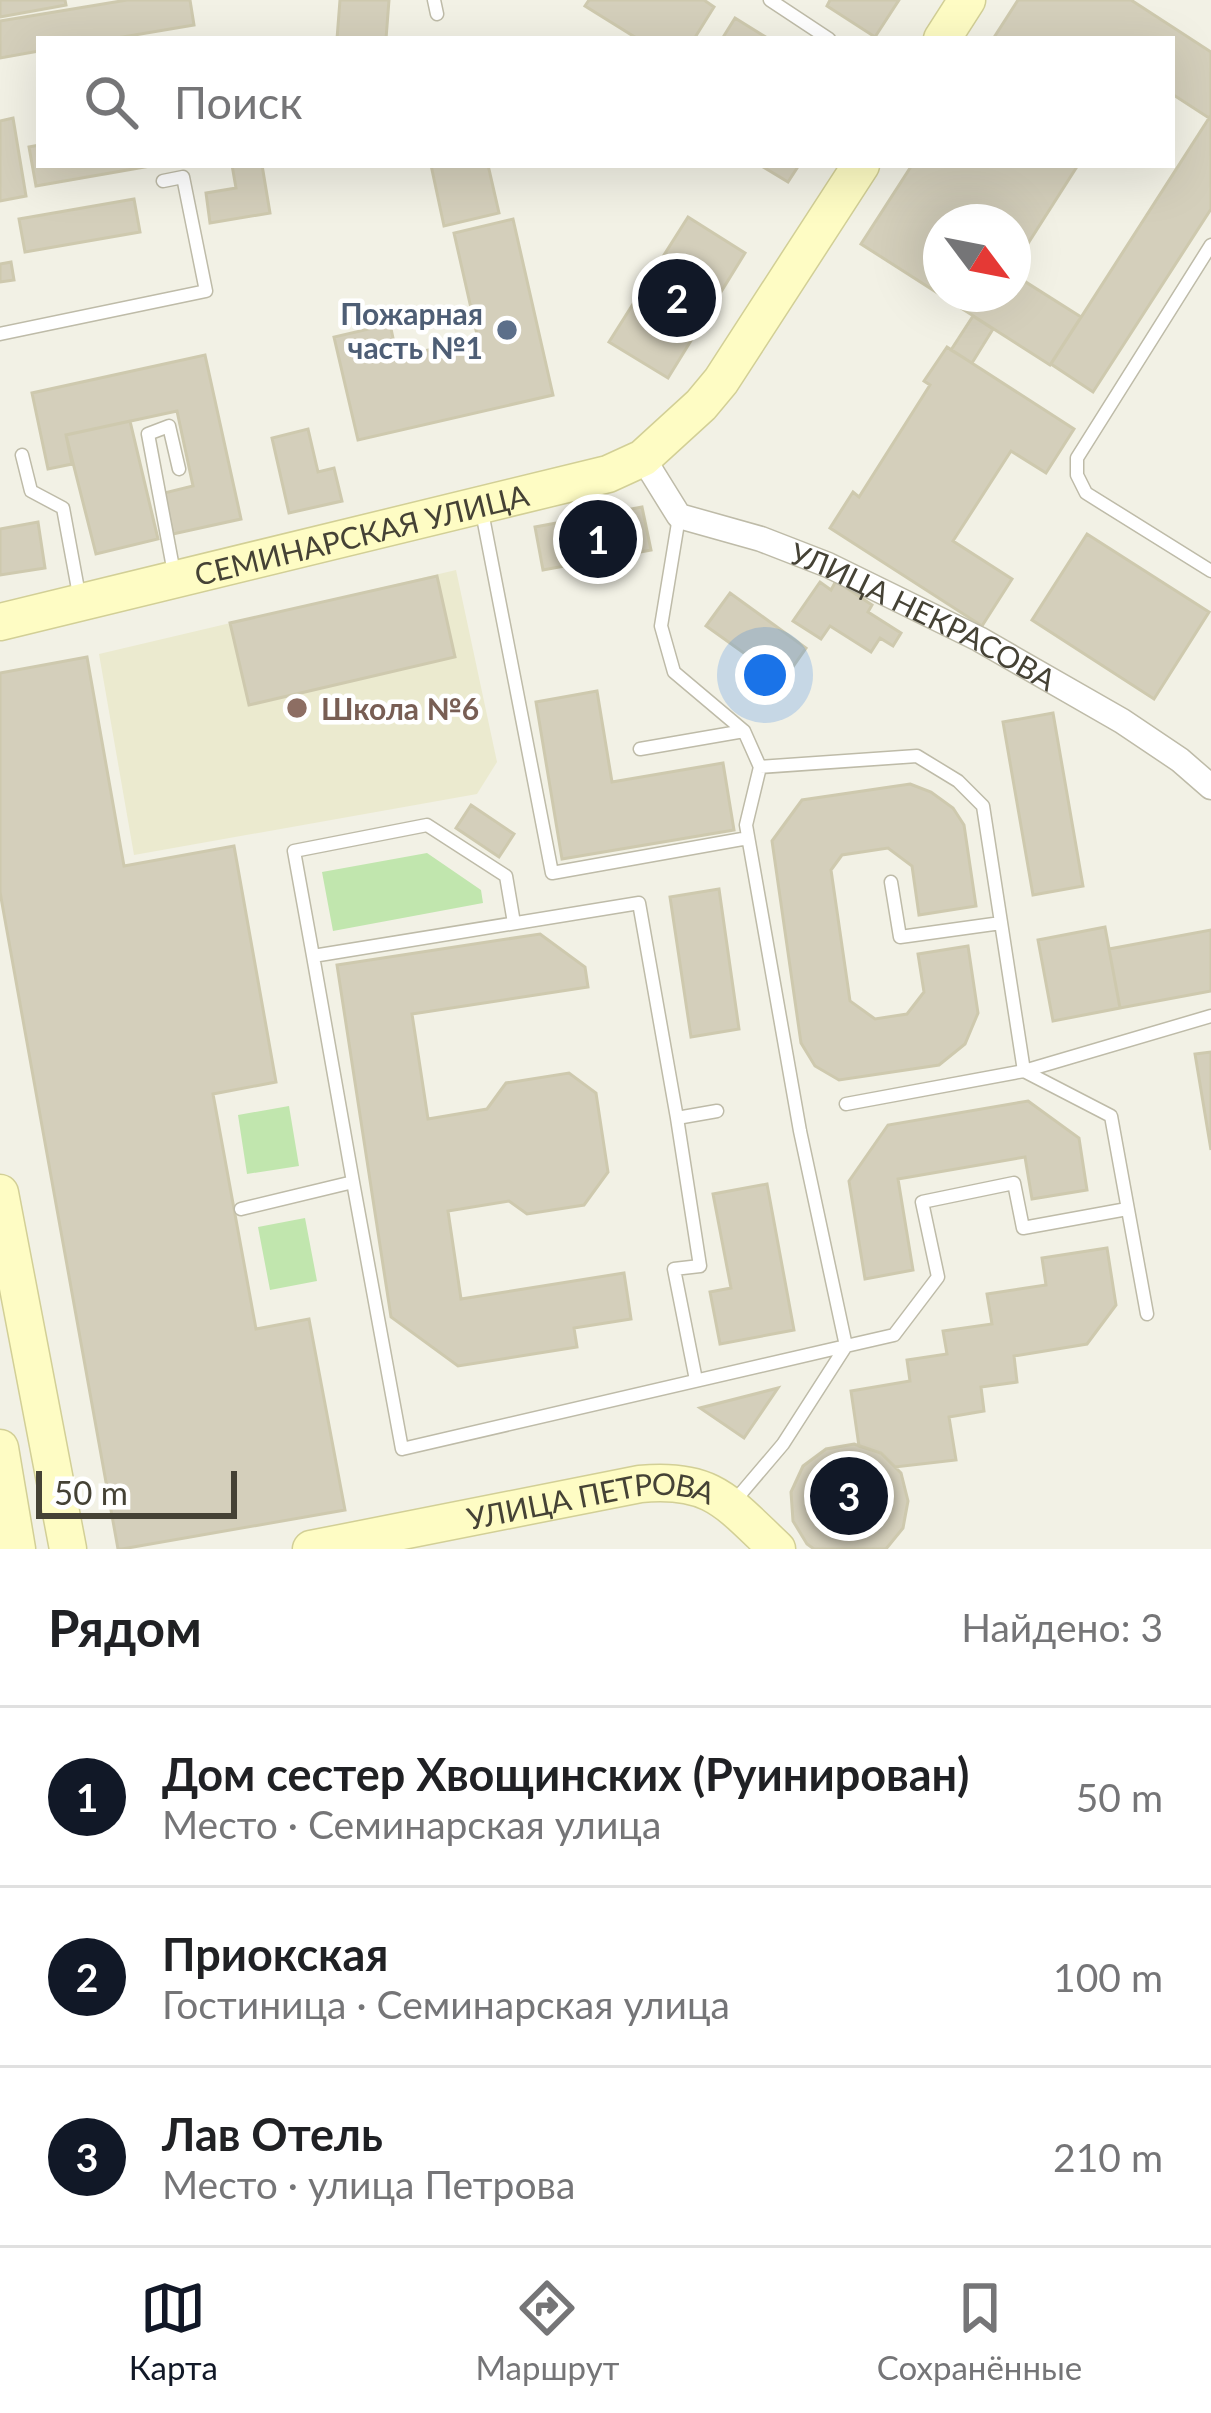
<!DOCTYPE html>
<html lang="ru">
<meta charset="utf-8">
<style>
:root{--surface:#fff;--page:#f6f6f6;--text:#202124;--muted:#757577;--line:#e0e0e0;--accent:#111827}
body{margin:0;font-family:Lato,sans-serif;background:var(--page);color:var(--text)}
.compass{position:absolute;left:923px;top:204px;width:108px;height:108px;border-radius:50%;background:var(--surface);box-shadow:0 12px 48px #0002;rotate:122deg}
.scale{position:absolute;left:36px;bottom:30px;width:201px;box-sizing:border-box;padding-left:12px;border:6px solid #454235;border-top:0;font-size:33px;line-height:42px;white-space:nowrap;color:#454235;-webkit-text-stroke:9px #fff;paint-order:stroke}
.you{position:absolute;left:765px;top:675px;width:42px;height:42px;margin:-30px;border:9px solid #fff;border-radius:50%;background:#1a73e8;box-shadow:0 0 0 18px #1a73e833}
.badge{display:grid;place-items:center;width:78px;height:78px;border-radius:50%;background:var(--accent);color:#fff;font-size:39px;font-weight:700}
.pin{position:absolute;translate:-50% -50%;border:6px solid #fff;box-shadow:0 3px 12px #0006}
.list{margin:0;padding:0;list-style:none}
h2{display:flex;justify-content:space-between;align-items:center;height:156px;margin:0;padding:0 48px;font-size:51px}
h2 small{font-size:39px;font-weight:400;color:var(--muted)}
.list li{display:grid;grid-template-columns:78px 1fr auto;gap:36px;align-items:center;box-sizing:border-box;height:180px;padding:0 48px;border-top:3px solid var(--line)}
.list b{display:block;font-size:45px;white-space:nowrap}
.list p{margin:0;font-size:39px;white-space:nowrap;color:var(--muted)}
.list em{font-size:39px;font-style:normal;color:var(--muted)}
.icon{flex:none;width:66px;height:66px;fill:none;stroke:currentColor;stroke-width:2;stroke-linecap:round;stroke-linejoin:round}
.map{position:relative;flex:none;width:1211px;height:1549px;overflow:hidden}
.search{position:absolute;background:var(--surface);box-shadow:0 12px 48px #0002;left:36px;right:36px;top:36px;height:132px;display:flex;align-items:center;gap:30px;box-sizing:border-box;padding:0 42px;border-radius:0px;color:var(--muted);font-size:45px}
.sheet{height:696px;background:var(--surface)}
nav{display:flex;justify-content:space-around;align-items:center;box-sizing:border-box;height:168px;border-top:3px solid var(--line);background:var(--surface);font-size:33px;color:var(--muted)}
nav a{display:grid;justify-items:center;gap:6px}
nav .on{color:var(--accent)}
.map>svg:first-child{display:block}
</style>
<div class="map">
<svg width="1211" height="1549" viewBox="0 0 1211 1549">
<rect width="100%" height="100%" fill="#f2f1e5"/>
<path fill="#ebeacf" d="M456,570L497,762L477,794L134,855L99,654Z"/>
<path fill="#c1e6ae" d="M427,853L481,890L483,903L333,931L322,872Z
M289,1106L299,1166L247,1174L238,1115Z
M305,1218L317,1281L270,1290L258,1227Z"/>
<path fill="#d4cfbb" stroke="#cec9ae" stroke-width="3" d="M0,0H65L66,5L0,17Z
M127,0H190L194,25L111,39H39V51L0,58V21Z
M340,0H389L386,39H337Z
M589,0H704L714,7L694,39H638L585,6Z
M830,0H899L875,37L827,6Z
M1018,0H1131L1211,52V115L1209,118L1172,94V39H993Z
M735,18L769,39H722Z
M1211,115V209L1093,392L1051,364Z
M13,118L26,196L0,201V121Z
M39,145V165H156L36,186L29,147Z
M232,165H262L270,213L210,223L206,193L236,188Z
M431,165H488L499,213L444,226Z
M760,165H799L788,182Z
M912,165H1078L1013,267V222H941V294H1013V274L1081,317L1050,365L861,244Z
M134,199L140,232L25,252L19,219Z
M688,217L745,253L668,378L609,342Z
M513,219L553,395L358,440L334,337L390,324L397,357L478,339L454,233Z
M11,262L14,280L0,282V264Z
M973,316L993,329L972,363L951,350Z
M947,347L1074,429L1046,473L1011,451L953,541L1012,579L982,626L830,528L853,492L859,497L930,385L924,381Z
M205,355L241,519L173,534L164,493L193,486L177,411L66,435L72,464L48,469L32,393Z
M130,421L158,539L96,554L66,435Z
M308,429L318,472L334,468L342,501L289,513L272,438Z
M642,507L651,550L543,570L535,527Z
M38,522L45,568L0,575V529Z
M1087,534L1209,612L1154,699L1032,620Z
M437,576L455,657L249,705L230,623Z
M836,581L872,605L868,612L901,633L893,646L880,638L871,652L830,626L821,639L793,621L820,582L831,590Z
M730,593L806,648L783,681L706,626Z
M87,657L124,866L234,846L276,1082L213,1094L256,1329L309,1319L345,1510L122,1549H118L0,892V673Z
M597,691L612,782L723,763L734,830L562,859L536,702Z
M1053,713L1083,886L1033,895L1003,722Z
M910,784L931,792L953,808L964,825L976,906L919,915L912,866L888,848L842,855L831,870L850,1001L875,1019L907,1014L924,992L918,954L968,946L978,1013L965,1044L939,1065L839,1080L815,1066L801,1043L772,841L802,800Z
M471,805L514,834L499,857L456,828Z
M719,889L739,1029L691,1037L670,897Z
M1105,927L1120,1008L1053,1021L1038,940Z
M1211,930V991L1120,1008L1109,949Z
M540,934L585,967L588,987L412,1014L428,1119L487,1109L506,1083L569,1073L596,1093L608,1172L584,1205L527,1214L509,1201L448,1211L461,1299L624,1273L631,1319L574,1328L577,1347L458,1366L391,1317L337,965Z
M1211,1052V1150L1195,1054Z
M1028,1101L1079,1138L1087,1190L1032,1199L1025,1157L898,1179L913,1270L865,1279L849,1181L888,1125Z
M767,1184L794,1330L720,1344L710,1292L731,1288L713,1194Z
M1107,1248L1116,1305L1087,1344L1014,1356L1017,1382L981,1387L984,1411L949,1417L956,1460L895,1467L881,1453L859,1446L851,1391L910,1381L907,1360L947,1354L943,1331L992,1324L987,1294L1046,1285L1042,1258Z
M778,1388L744,1438L700,1408Z
M854,1444L881,1453L901,1473L908,1501L903,1528L886,1549H814L807,1544L793,1521L791,1492L803,1466L826,1449Z"/>
<g fill="none" stroke-linecap="round" stroke-linejoin="round">
<defs>
<path id="lane" d="M434,0L437,14
M770,0L829,39
M1211,245L1077,458V475L1086,493L1211,571
M0,334L206,291L183,177L163,181
M22,455L31,491L63,508L80,600
M482,512L552,873L748,838
M679,517L661,626L674,672L744,731L760,767L917,756L958,781L983,806L1024,1071L1111,1116L1147,1314
M174,573L148,434L169,426L179,469
M640,749L744,731
M760,767L746,825L800,1131L846,1346L894,1335L938,1277L922,1202L1014,1183L1023,1228L1127,1209
M891,882L900,937L1001,923
M313,956L294,851L427,825L506,876L514,923
M846,1104L1024,1071L1211,1016
M677,1118L700,1266L674,1269L696,1380
M353,1182L402,1449L846,1346
M241,1209L353,1182L313,956L639,903L677,1118L717,1111
M732,1504L783,1444L846,1346"/>
<g id="street">
<path id="s1" d="M643,458L679,516L761,539L828,565L979,639L1122,721L1180,760L1211,787"/>
</g>
<g id="secondary">
<path d="M942,39L967,0"/>
<path id="s2" d="M0,622L608,474L643,458L701,405L721,381L861,165"/>
<path d="M0,1193L68,1549"/>
<path d="M0,1448L17,1549"/>
<path id="s3" d="M311,1549L640,1484C712,1477 728,1503 777,1549"/>
</g>
</defs>
<use href="#lane" stroke="#bebba8" stroke-width="15"/>
<use href="#street" stroke="#bebba8" stroke-width="27"/>
<use href="#secondary" stroke="#d2cf96" stroke-width="39"/>
<use href="#lane" stroke="#fff" stroke-width="12"/>
<use href="#street" stroke="#fff" stroke-width="24"/>
<use href="#secondary" stroke="#fefcc4" stroke-width="36"/>
</g>
<circle fill="#5c6f8a" stroke="#fff" stroke-width="4.5" cx="507" cy="330" r="12"/>
<circle fill="#8d6e63" stroke="#fff" stroke-width="4.5" cx="297" cy="708" r="12"/>
<g text-anchor="middle" dominant-baseline="central" stroke-width="9" stroke-linejoin="round" paint-order="stroke">
<g font-size="30" font-weight="bold" fill="#4e5e75" stroke="#fff" text-anchor="end">
<text x="483" y="313">Пожарная<tspan x="483" dy="34">часть №1</tspan></text>
</g>
<g font-size="30" fill="#454235" stroke="#fff">
<text stroke="none"><textPath href="#s2" startOffset="372">СЕМИНАРСКАЯ УЛИЦА</textPath></text>
<text stroke="none"><textPath href="#s1" startOffset="333">УЛИЦА НЕКРАСОВА</textPath></text>
<text stroke="none"><textPath href="#s3" startOffset="285">УЛИЦА ПЕТРОВА</textPath></text>
</g>
<g font-size="30" font-weight="bold" fill="#785e54" stroke="#fff" text-anchor="start">
<text x="321" y="708">Школа №6</text>
</g>
</g>
</svg>
<svg class="compass" viewBox="-18 -18 36 36"><path d="M0-13l5 13h-10z" fill="#e53935"/><path d="M0 13l5-13h-10z" fill="#757577"/></svg>
<div class="scale">50 m</div>
<div class="you"></div>
<div class="pin badge" style="left:598px;top:539px">1</div>
<div class="pin badge" style="left:677px;top:298px">2</div>
<div class="pin badge" style="left:849px;top:1496px">3</div>
<div class="search"><svg class="icon" aria-label="search" viewBox="0 0 24 24"><circle cx="10" cy="10" r="6"/><path d="M15 15l6 6"/></svg>Поиск</div>
</div>
<section class="sheet">
<h2>Рядом<small>Найдено: 3</small></h2>
<ul class="list">
<li><span class="badge">1</span><div><b>Дом сестер Хвощинских (Руинирован)</b><p>Место · Семинарская улица</p></div><em>50 m</em></li>
<li><span class="badge">2</span><div><b>Приокская</b><p>Гостиница · Семинарская улица</p></div><em>100 m</em></li>
<li><span class="badge">3</span><div><b>Лав Отель</b><p>Место · улица Петрова</p></div><em>210 m</em></li>
</ul>
</section>
<nav>
<a class="on"><svg class="icon" aria-label="map" viewBox="0 0 24 24"><path d="M3 6l6-2 6 2 6-2v14l-6 2-6-2-6 2zM9 4v14M15 6v14"/></svg>Карта</a>
<a><svg class="icon" aria-label="directions" viewBox="0 0 24 24"><path d="M12 3l9 9-9 9-9-9zM9 14v-3h6M13 9l2 2-2 2"/></svg>Маршрут</a>
<a><svg class="icon" aria-label="saved" viewBox="0 0 24 24"><path d="M7 4h10v16l-5-4-5 4z"/></svg>Сохранённые</a>
</nav>
